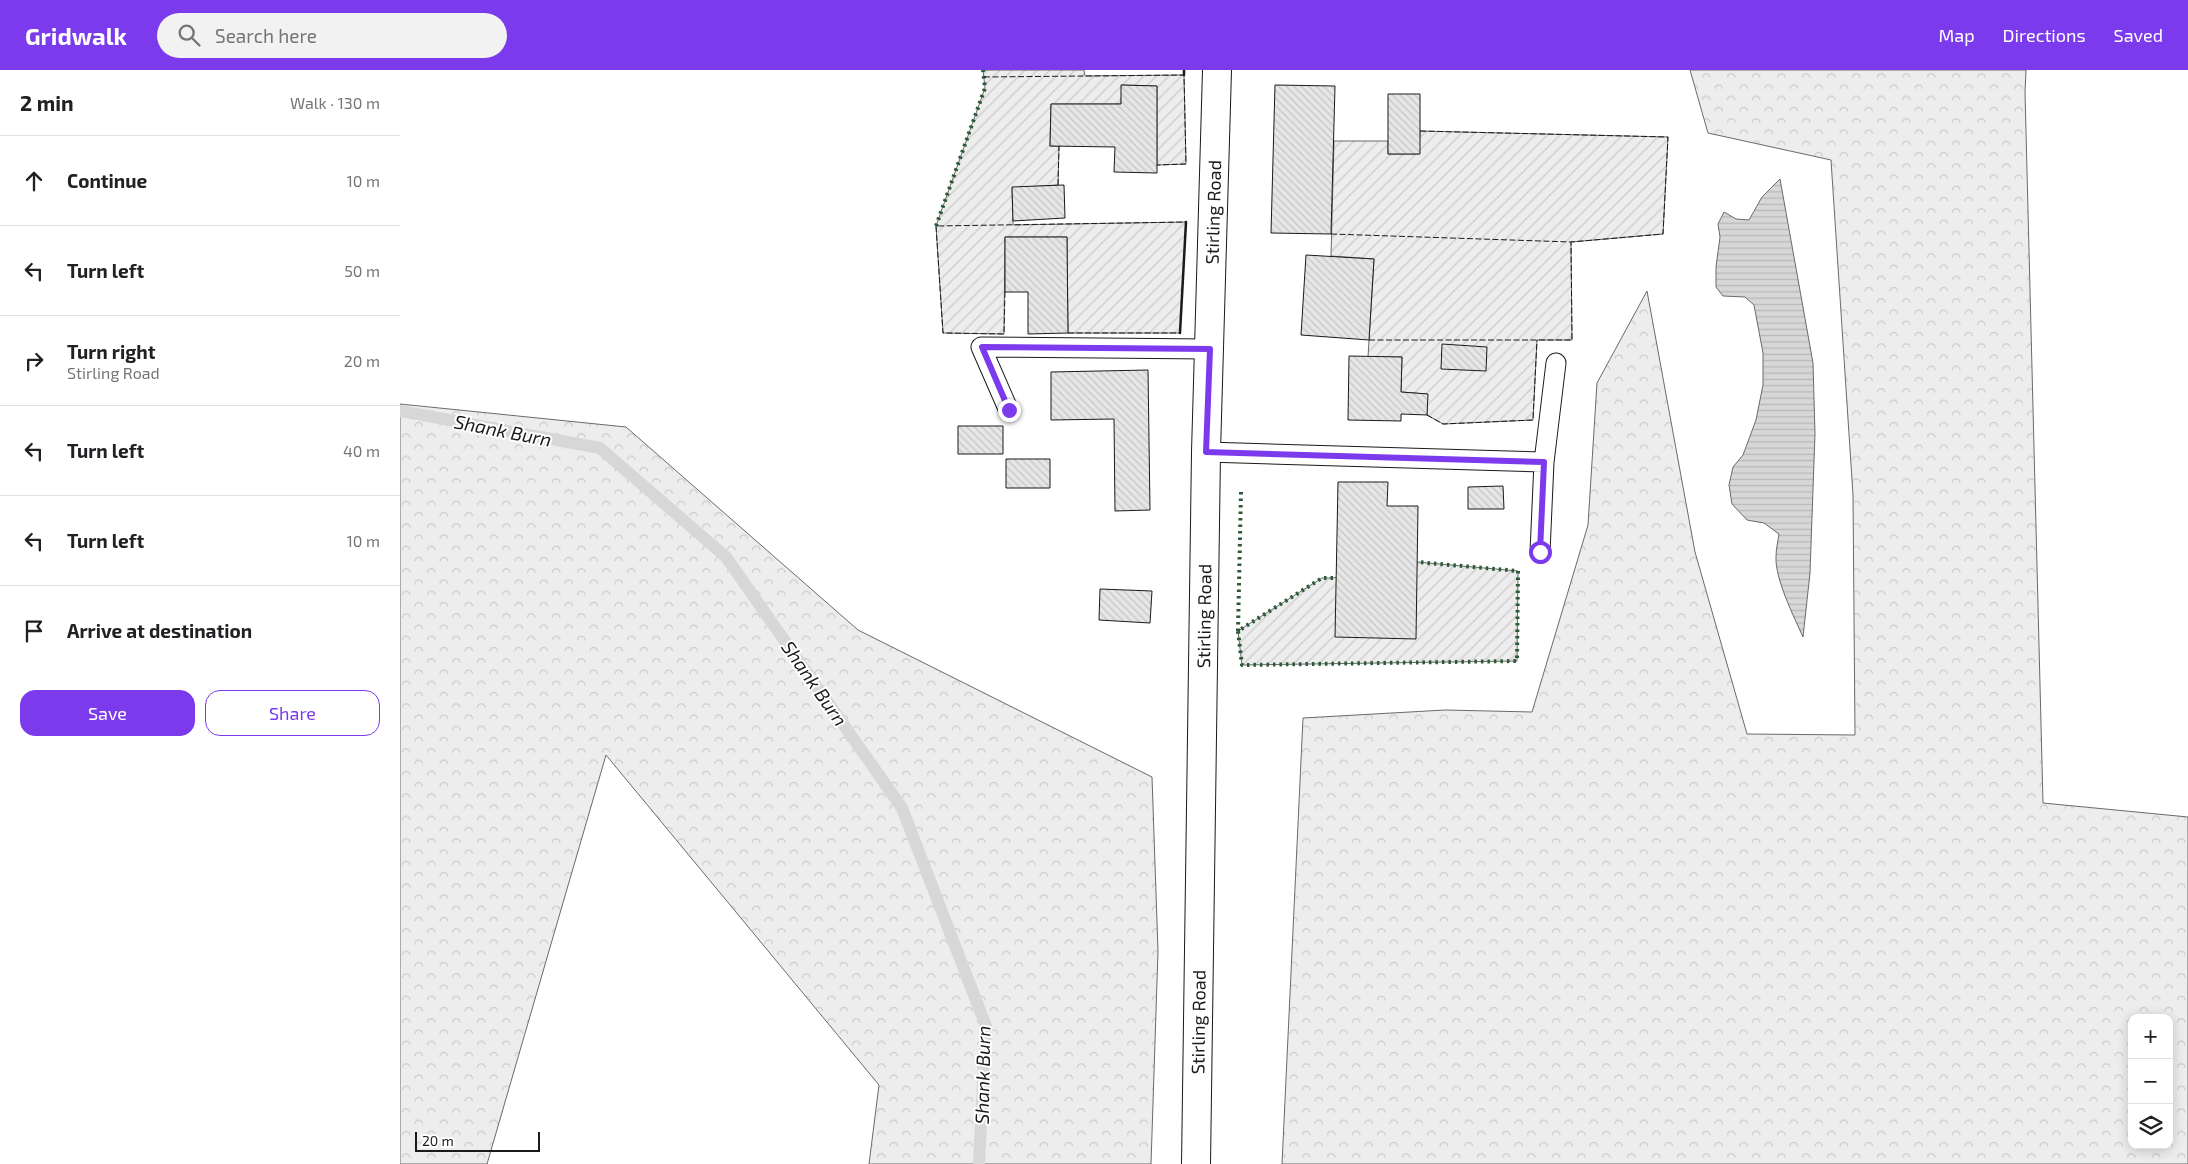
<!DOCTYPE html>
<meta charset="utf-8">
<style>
:root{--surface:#fff;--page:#f2f2f2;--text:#202124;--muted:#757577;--line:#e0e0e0;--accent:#7c3aed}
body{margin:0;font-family:"Exo 2",sans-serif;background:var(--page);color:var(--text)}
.controls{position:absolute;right:15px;bottom:15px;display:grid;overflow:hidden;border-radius:10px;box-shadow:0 2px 12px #0003}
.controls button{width:45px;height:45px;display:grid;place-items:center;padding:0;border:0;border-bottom:1px solid var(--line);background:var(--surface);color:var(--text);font:25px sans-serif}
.scale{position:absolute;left:15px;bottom:12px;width:125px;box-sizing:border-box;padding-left:5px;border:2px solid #1a1a1a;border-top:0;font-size:14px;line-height:18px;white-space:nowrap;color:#1a1a1a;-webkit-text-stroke:4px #fff;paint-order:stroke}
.stop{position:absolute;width:15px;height:15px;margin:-11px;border:4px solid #7c3aed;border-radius:50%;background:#fff}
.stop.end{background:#7c3aed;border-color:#fff;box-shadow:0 1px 5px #0008}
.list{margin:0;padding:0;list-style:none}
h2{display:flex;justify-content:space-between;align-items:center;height:65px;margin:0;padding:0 20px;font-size:21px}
h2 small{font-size:16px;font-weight:400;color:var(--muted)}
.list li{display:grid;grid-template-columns:32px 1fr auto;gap:15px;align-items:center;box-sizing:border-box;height:90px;padding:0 20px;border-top:1px solid var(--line)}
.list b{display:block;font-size:19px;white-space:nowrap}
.list p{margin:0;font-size:16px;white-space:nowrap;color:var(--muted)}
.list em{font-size:16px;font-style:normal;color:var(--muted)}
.actions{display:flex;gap:10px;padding:15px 20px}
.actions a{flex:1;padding:11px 0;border:1px solid var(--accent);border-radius:15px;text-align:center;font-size:18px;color:var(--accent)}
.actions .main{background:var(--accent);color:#fff}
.icon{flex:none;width:28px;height:28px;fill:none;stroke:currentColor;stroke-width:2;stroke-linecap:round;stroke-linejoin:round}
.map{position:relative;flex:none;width:1788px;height:1094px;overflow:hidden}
header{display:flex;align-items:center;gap:30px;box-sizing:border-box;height:70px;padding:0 25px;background:var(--accent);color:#fff}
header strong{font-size:24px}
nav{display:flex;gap:28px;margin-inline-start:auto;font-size:18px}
.search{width:350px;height:45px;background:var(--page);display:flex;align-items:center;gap:12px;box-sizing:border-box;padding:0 18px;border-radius:28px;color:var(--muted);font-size:19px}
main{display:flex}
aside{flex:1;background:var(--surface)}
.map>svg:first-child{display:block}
</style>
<header>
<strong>Gridwalk</strong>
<div class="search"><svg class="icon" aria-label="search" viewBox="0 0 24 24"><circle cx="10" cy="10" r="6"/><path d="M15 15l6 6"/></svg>Search here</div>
<nav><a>Map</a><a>Directions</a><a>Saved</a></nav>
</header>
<main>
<aside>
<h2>2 min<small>Walk · 130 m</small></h2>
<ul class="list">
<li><svg class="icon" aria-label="ahead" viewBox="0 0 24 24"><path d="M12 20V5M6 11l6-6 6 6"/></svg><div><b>Continue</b></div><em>10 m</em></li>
<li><svg class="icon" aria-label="left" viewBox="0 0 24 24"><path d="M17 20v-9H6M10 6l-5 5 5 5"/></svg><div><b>Turn left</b></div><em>50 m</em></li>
<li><svg class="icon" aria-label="right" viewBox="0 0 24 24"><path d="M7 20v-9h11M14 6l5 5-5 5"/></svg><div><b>Turn right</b><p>Stirling Road</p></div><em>20 m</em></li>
<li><svg class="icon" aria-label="left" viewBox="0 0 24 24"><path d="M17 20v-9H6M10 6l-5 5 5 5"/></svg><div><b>Turn left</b></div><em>40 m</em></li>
<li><svg class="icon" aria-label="left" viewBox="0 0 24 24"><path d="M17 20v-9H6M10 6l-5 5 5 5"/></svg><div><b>Turn left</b></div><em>10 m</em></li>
<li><svg class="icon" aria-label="arrive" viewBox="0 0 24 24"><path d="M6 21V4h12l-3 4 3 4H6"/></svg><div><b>Arrive at destination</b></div></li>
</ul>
<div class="actions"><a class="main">Save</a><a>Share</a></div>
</aside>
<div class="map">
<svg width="1788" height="1094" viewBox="0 0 1788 1094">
<defs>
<pattern id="forest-crowns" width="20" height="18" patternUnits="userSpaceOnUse" patternTransform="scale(1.25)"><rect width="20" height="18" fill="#ededed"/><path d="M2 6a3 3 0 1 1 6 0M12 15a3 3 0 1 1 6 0" fill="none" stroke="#cbcbcb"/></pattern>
<pattern id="garden-furrows" width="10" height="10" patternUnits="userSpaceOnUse" patternTransform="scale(1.25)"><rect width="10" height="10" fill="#ededed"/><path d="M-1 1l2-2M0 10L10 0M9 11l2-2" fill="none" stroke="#cbcbcb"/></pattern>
<pattern id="water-rules" width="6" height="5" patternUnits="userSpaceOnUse" patternTransform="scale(1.25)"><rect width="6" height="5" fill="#d7d7d7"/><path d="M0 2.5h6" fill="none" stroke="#b8b8b8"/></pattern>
<pattern id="building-back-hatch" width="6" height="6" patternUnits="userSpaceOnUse" patternTransform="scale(1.25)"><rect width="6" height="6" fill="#e6e6e6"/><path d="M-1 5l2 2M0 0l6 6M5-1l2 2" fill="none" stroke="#c5c5c5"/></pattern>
</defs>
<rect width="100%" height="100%" fill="#fff"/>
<path fill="url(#forest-crowns)" stroke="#6a6a6a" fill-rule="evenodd" d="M1290,0H1626L1625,22L1643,733L1788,747V1094H882L903,648L1045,640L1132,642L1188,455L1197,313L1247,221L1295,482L1347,664L1455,665L1453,425L1431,90L1308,63ZM1732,948H1769V1075H1732Z
M0,334L226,357L458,560L752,707L758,881L751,1094H469L479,1015L206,685L87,1094H0Z"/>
<path fill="url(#garden-furrows)" stroke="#6a6a6a" d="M583,0H684L685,6L784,5L786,94L757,95V16L722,15L721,34H651L650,76H659L658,115L612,118L613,155L786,152L780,263H668L667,167H605L604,264L543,263L536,156L585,18Z
M1020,61L1268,67L1263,164L1171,172L1172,270H1137L1133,350L1043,354L1027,345V324L1001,322L1002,287H968L974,189L931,186L934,71H988V84H1019Z
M1017,492L1118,501L1117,591L842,595L838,561L922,508H933Z"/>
<path fill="url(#water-rules)" stroke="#6a6a6a" d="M1380,109L1413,293L1415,364L1410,503L1403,567C1394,547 1375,509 1376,487C1376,479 1378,471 1379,464L1364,453L1347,450L1332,434L1329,415L1333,397L1343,385L1356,350L1363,315V283L1354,235L1345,227L1323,226L1316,217V197L1320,167L1318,154L1324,142L1336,149L1349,150L1362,127Z"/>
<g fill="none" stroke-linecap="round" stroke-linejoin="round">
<path stroke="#d7d7d7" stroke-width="12" d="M0,341L200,378L326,487L502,738L586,956L579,1094"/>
</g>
<path fill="url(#building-back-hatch)" stroke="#1a1a1a" d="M721,15L757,16V103L714,102L715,77L650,76L651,34H721Z
M875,15L935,16L931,164L871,163Z
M988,24H1020V84H988Z
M664,115L665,148L613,151L612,117Z
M605,167H667L668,263L628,264V222H605Z
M906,185L974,189L969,270L901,265Z
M1042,274L1087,277L1086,301L1041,299Z
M949,286L1002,287L1001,322L1028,324L1027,345L1001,344V351L948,350Z
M748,300L750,440L715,441L714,349L651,350V302Z
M558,356H603V384H558Z
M606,389H650V418H606Z
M938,412H988L987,436H1018L1016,569L935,567Z
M1103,416L1104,439H1068V417Z
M700,519L752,521L750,553L699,550Z"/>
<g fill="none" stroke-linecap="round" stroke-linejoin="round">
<defs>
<path id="service" d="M609,341L581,277L809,279
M806,382L1144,392
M1140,482L1144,392L1156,293"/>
<g id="primary">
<path id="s1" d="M796,1094L806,382L817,0"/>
</g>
</defs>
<use href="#service" stroke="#1a1a1a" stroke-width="21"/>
<use href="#primary" stroke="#1a1a1a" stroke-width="30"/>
<use href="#service" stroke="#fff" stroke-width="19"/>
<use href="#primary" stroke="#fff" stroke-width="28"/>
<path stroke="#2b5a34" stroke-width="4" stroke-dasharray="2.5 4" stroke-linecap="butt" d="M536,156L585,18L583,0
M933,508H922L838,561L842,595L1117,591L1118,501L1017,492
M838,561L841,422"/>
<path stroke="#1a1a1a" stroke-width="1" stroke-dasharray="6 2.5" stroke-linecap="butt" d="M584,7L784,5L786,94L757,95
M658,115L659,76
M931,164L1171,172L1263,164L1268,67L1020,61
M605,222L604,264L543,263L536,156L786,152
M668,263H780
M969,270H1172L1171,172
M1027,345L1043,354L1133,350L1137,270"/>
<path stroke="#1a1a1a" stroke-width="2.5" d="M784,0V5
M780,263L786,152"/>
</g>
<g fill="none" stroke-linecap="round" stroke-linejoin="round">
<path stroke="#7c3aed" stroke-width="6" d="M609,340L582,277L810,279L806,382L1144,392L1140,482"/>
</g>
<g text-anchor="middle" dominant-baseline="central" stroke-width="4" stroke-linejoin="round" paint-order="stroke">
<g font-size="18" fill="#1a1a1a" stroke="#fff">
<text stroke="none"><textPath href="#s1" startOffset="952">Stirling Road</textPath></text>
<text stroke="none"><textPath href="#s1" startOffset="548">Stirling Road</textPath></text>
<text stroke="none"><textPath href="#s1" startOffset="142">Stirling Road</textPath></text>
</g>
<g font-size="19" font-style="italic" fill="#1a1a1a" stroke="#fff">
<text transform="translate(103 360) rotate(11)">Shank Burn</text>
<text transform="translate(415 613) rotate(55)">Shank Burn</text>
<text transform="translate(582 1005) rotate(-89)">Shank Burn</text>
</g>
</g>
</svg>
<div class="controls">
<button>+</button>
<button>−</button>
<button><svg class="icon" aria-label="layers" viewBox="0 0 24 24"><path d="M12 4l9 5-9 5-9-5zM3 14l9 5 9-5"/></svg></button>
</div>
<div class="scale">20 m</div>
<div class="stop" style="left:1140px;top:482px"></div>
<div class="stop end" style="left:609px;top:340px"></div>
</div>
</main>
